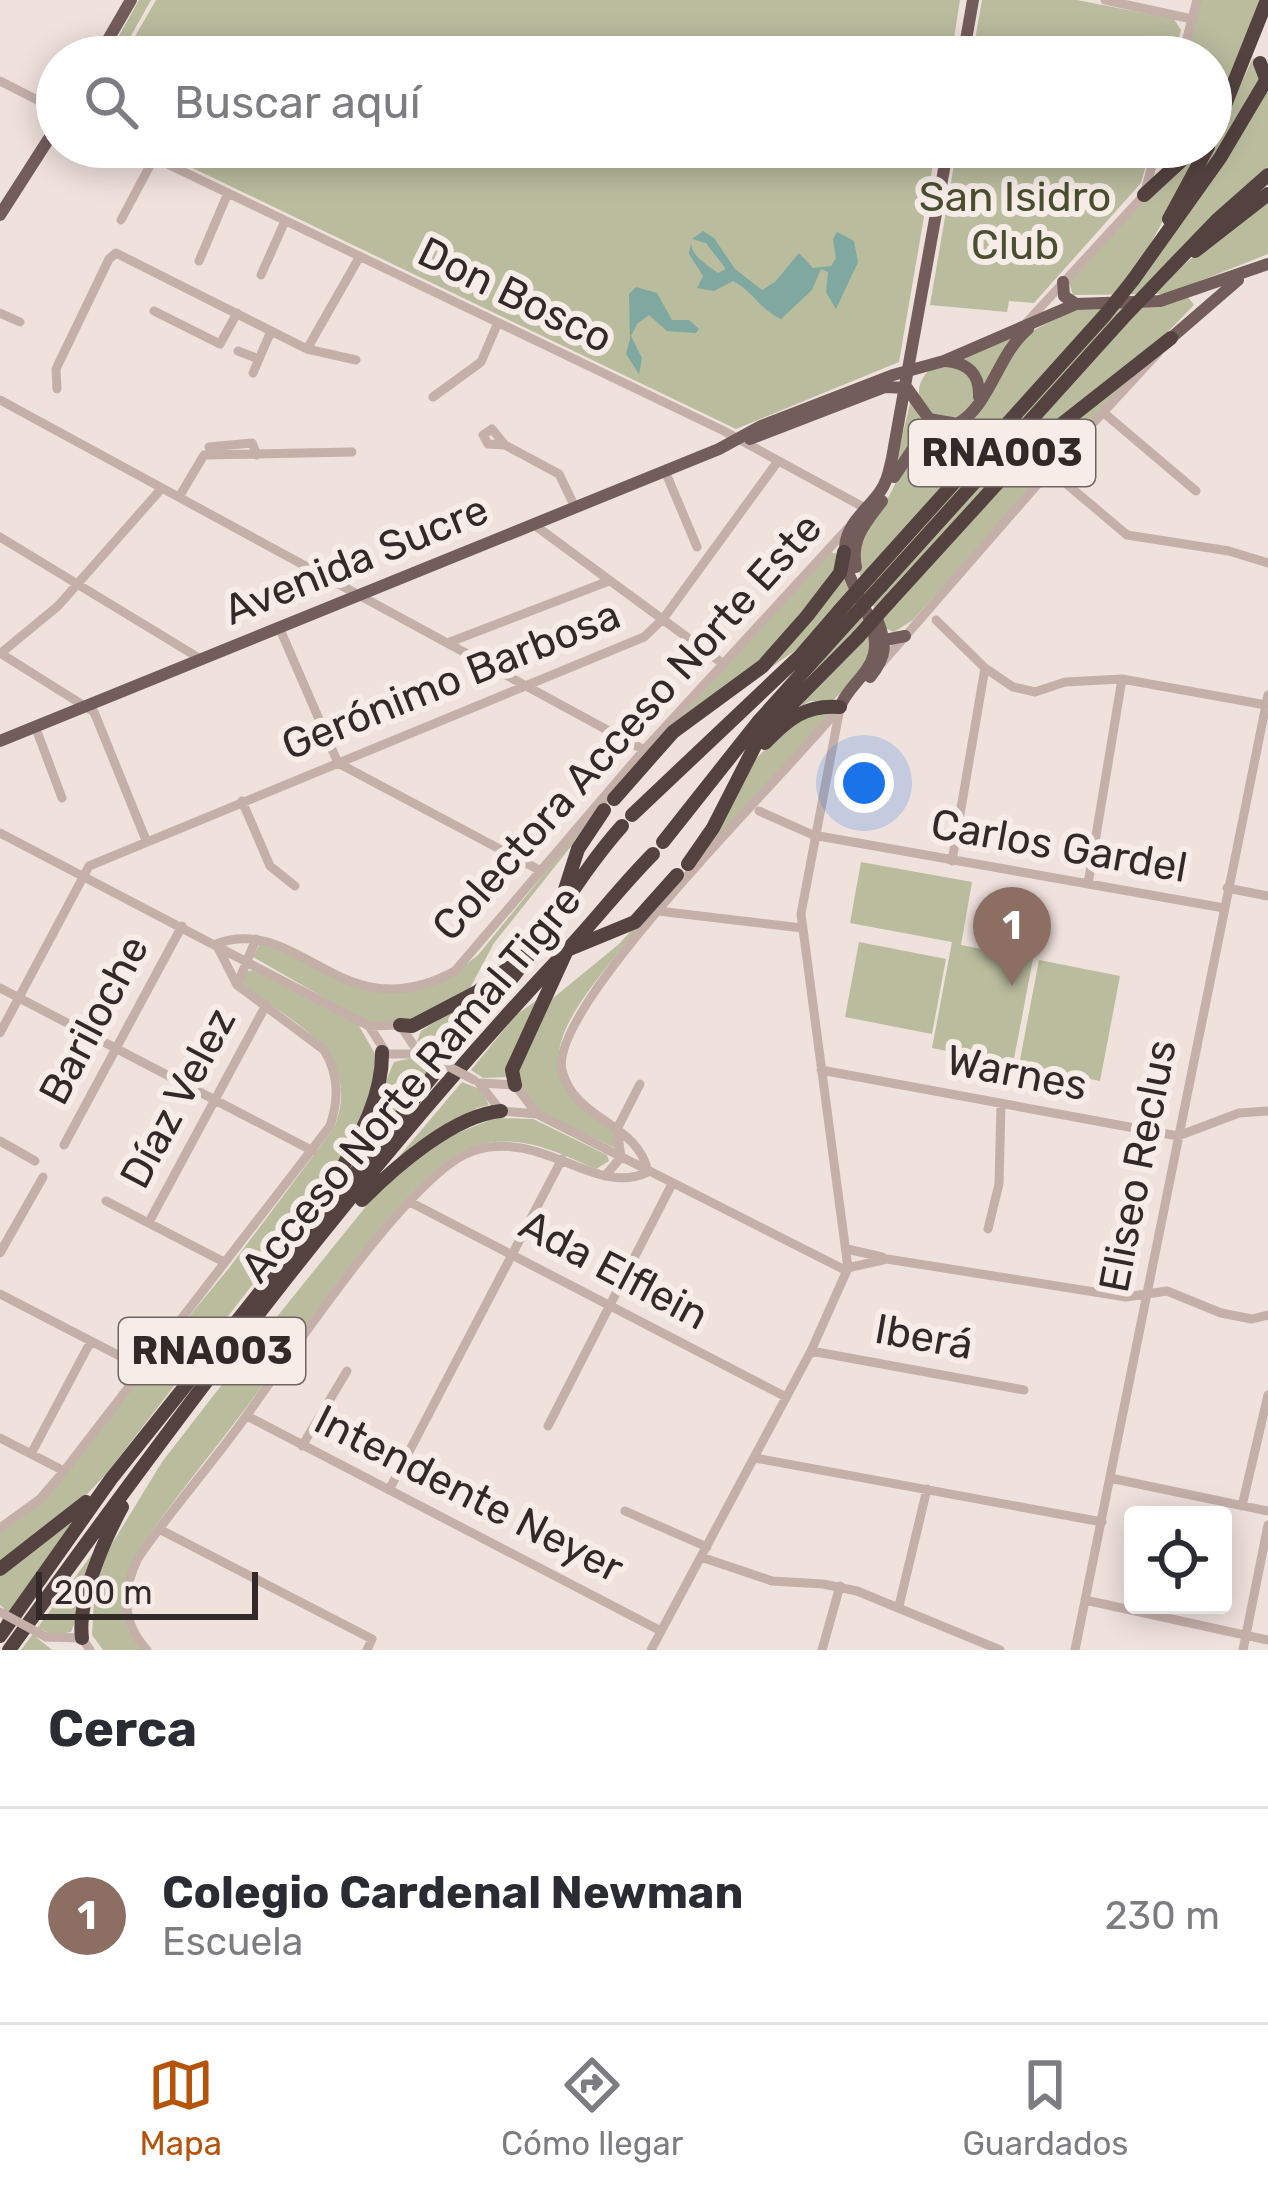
<!DOCTYPE html>
<html lang="es">
<meta charset="utf-8">
<style>
:root{--surface:#fff;--page:#f7f7f7;--text:#2b2b33;--muted:#7c7c81;--line:#e1e1e2;--accent:#b45309}
body{margin:0;font-family:Rubik,sans-serif;background:var(--page);color:var(--text)}
.controls{position:absolute;right:36px;bottom:36px;display:grid;overflow:hidden;border-radius:12px;box-shadow:0 6px 30px #0003}
.controls button{width:108px;height:108px;display:grid;place-items:center;padding:0;border:0;border-bottom:3px solid var(--line);background:var(--surface);color:var(--text);font:60px sans-serif}
.scale{position:absolute;left:36px;bottom:30px;width:222px;box-sizing:border-box;padding-left:12px;border:6px solid #332928;border-top:0;font-size:33px;line-height:42px;white-space:nowrap;color:#332928;-webkit-text-stroke:9px #f7ece7;paint-order:stroke}
.you{position:absolute;left:864px;top:783px;width:42px;height:42px;margin:-30px;border:9px solid #fff;border-radius:50%;background:#1a73e8;box-shadow:0 0 0 18px #1a73e833}
.badge{display:grid;place-items:center;width:78px;height:78px;border-radius:50%;background:var(--accent);color:#fff;font-size:39px;font-weight:700}
.pin{position:absolute;translate:-50% -99px;filter:drop-shadow(0 3px 6px #0008)}
.pin::after{content:'';position:absolute;top:63px;width:42px;height:36px;background:inherit;clip-path:polygon(0 0,100% 0,50% 100%)}
.list{margin:0;padding:0;list-style:none}
h2{display:flex;justify-content:space-between;align-items:center;height:156px;margin:0;padding:0 48px;font-size:51px}
h2 small{font-size:39px;font-weight:400;color:var(--muted)}
.list li{display:grid;grid-template-columns:78px 1fr auto;gap:36px;align-items:center;box-sizing:border-box;height:216px;padding:0 48px;border-top:3px solid var(--line)}
.list b{display:block;font-size:45px;white-space:nowrap}
.list p{margin:0;font-size:39px;white-space:nowrap;color:var(--muted)}
.list em{font-size:39px;font-style:normal;color:var(--muted)}
.icon{flex:none;width:66px;height:66px;fill:none;stroke:currentColor;stroke-width:2;stroke-linecap:round;stroke-linejoin:round}
.map{position:relative;flex:none;width:1268px;height:1650px;overflow:hidden}
.search{position:absolute;background:var(--surface);box-shadow:0 6px 30px #0003;left:36px;right:36px;top:36px;height:132px;display:flex;align-items:center;gap:30px;box-sizing:border-box;padding:0 42px;border-radius:66px;color:var(--muted);font-size:45px}
.sheet{height:372px;background:var(--surface)}
nav{display:flex;justify-content:space-around;align-items:center;box-sizing:border-box;height:168px;border-top:3px solid var(--line);background:var(--surface);font-size:33px;color:var(--muted)}
nav a{display:grid;justify-items:center;gap:6px}
nav .on{color:var(--accent)}
.map>svg:first-child{display:block}
</style>
<div class="map">
<svg width="1268" height="1650" viewBox="0 0 1268 1650">
<rect width="100%" height="100%" fill="#efe1dc"/>
<path fill="#b9bc9d" d="M139,0H151L119,57H107Z
M156,0H960L951,57H123Z
M982,0H1077L1174,19L1181,30L1174,57H972Z
M1200,0H1262L1211,122V57H1185Z
M1254,57L1260,78L1194,188L1251,62Z
M1268,82V167L1213,217L1173,273L1268,198V254L1167,294L1073,295L1068,280L1143,200L1204,147L1142,259L1138,284L1214,173Z
M149,147H936L899,362L736,429Z
M957,147H1151L1141,183L1034,303L1009,301L1007,312L930,305Z
M1188,297L1194,305L1160,340L1058,420L877,614L872,603L838,623L862,580C845,543 874,521 890,494C897,482 900,470 908,459L975,415L997,373L1030,332L1080,307Z
M1018,334L984,388L974,367L961,357Z
M919 392a28 28 0 1 1 56 0a28 28 0 1 1-56 0Z
M1128,380L913,620L894,632L884,628L881,622L1022,461Z
M911,400L921,418L942,428L920,437L895,464Z
M830,552L838,554L833,574L759,663L626,780L592,820L494,943L469,990L412,1021L368,1023L253,957L260,943L382,992L458,971L478,955L601,804Z
M842,578L849,581L853,590L800,647L763,673Z
M862,614C878,657 863,673 831,702L811,701L798,707L867,637L865,629L782,704Z
M827,711L829,716L623,946C563,1023 514,1076 624,1136L619,1150L544,1114L528,1102L516,1076L552,999L619,944L700,855L749,766L796,718Z
M861,862L972,882L961,945L1033,959L1013,1064L932,1048L952,942L850,923Z
M859,942L946,959L932,1034L845,1017Z
M1039,960L1120,976L1100,1081L1019,1065Z
M254,970L358,1024L379,1061L367,1107L323,1191L280,1249L107,1473L71,1511L0,1562V1531L28,1512L229,1268L334,1128C364,1053 294,1023 243,986L240,981L243,972Z
M509,975L351,1167L350,1166L394,1062L417,1057L428,1062L435,1054L417,1041L421,1031Z
M537,1000L507,1077L483,1078L471,1070L516,1015Z
M462,1082L480,1089L489,1105L477,1108L385,1173Z
M495,1118L533,1119L607,1155L609,1161L596,1169C554,1151 518,1132 472,1147C409,1167 289,1351 245,1409C208,1458 168,1506 134,1557C119,1591 116,1620 142,1650H103L92,1635L95,1584L104,1557L162,1462L213,1396L388,1179L445,1138Z
M77,1518L0,1627L4,1608L0,1605V1576Z
M110,1530L71,1632L53,1635L41,1629L36,1637L52,1650H21Z"/>
<path fill="#7ea8a0" d="M703,231L714,238L735,269L762,290L775,282L799,253L813,268L831,266L836,258L833,239L837,232L854,241L858,262L836,309L826,292L828,272L821,269L812,290L781,319C760,310 753,291 733,281L714,291L697,288L703,276L689,254L691,242C691,256 706,264 718,273L726,269L706,243L692,239Z
M636,287L657,293L672,320H689L699,329L696,333L667,331L649,315L637,324L631,336L642,358L639,374L626,354L630,339L629,294Z"/>
<g fill="none" stroke-linecap="round" stroke-linejoin="round">
<path stroke="#c5afa9" stroke-width="9" d="M1105,0L1192,19
M1182,57L1197,0
M0,81L57,110
M132,147L722,430L865,508
M121,220L154,158
M199,261L228,193
M261,275L285,221
M154,311L220,344L237,313
M0,313L20,322
M1027,322L1144,195L1157,147
M307,349L360,256
M238,351L259,359L253,373
M259,359L271,331
M57,389L56,369L109,259L116,253L307,349L356,360
M433,397L481,362L497,325
M0,400L644,750
M1104,413L1196,491
M505,445L488,444L483,435L492,429L505,445L559,474L575,507
M209,447L252,443L257,455
M1050,470L1127,535L1229,551L1268,563
M665,471L697,547
M179,497L204,455L352,452
M533,524L722,663
M0,537L199,658
M936,620L985,668L1013,687L1035,692L1065,682L1122,679L1266,705
M279,627L338,763L541,871
M450,642L609,581
M0,653L94,712L146,840
M1,653L58,606L162,488
M882,663L1050,470L1158,353
M35,726L62,798
M242,801L270,866L295,886
M759,811L813,835L1224,908
M0,833L369,1026L400,1025L414,1046L429,1056
M952,861L985,668
M1088,884L1122,679
M1227,888L1268,896
M658,911L802,928
M237,985L256,939
M0,988L313,1151
M369,1026L387,1054H424
M0,1033L89,866L644,637L663,619L778,461
M821,1070L1178,1136L1239,1113L1268,1111
M479,1083L501,1111L537,1114L843,1269L887,1259L1126,1297L1167,1291L1221,1313L1252,1319L1268,1315
M481,1083L515,1085L537,1114
M0,1141L35,1161
M64,1145L182,926
M605,1176L621,1157L617,1129L640,1084
M106,1201L224,1262
M410,1202L786,1397
M149,1222L266,1005
M988,1229L999,1184L1001,1104
M847,1249L882,1257
M0,1253L43,1177
M0,1294L141,1367
M811,1351L1024,1390
M247,1416L661,1631
M548,1426L672,1184
M0,1438L64,1471
M302,1446L347,1371
M31,1454L91,1341
M755,1458L1102,1522
M1110,1478L1268,1511
M389,1490L562,1159
M1242,1506L1268,1395
M625,1511L707,1547
M0,1528L40,1499L64,1471L330,1126C339,1099 339,1075 324,1050L237,985L216,944C301,913 341,1033 455,971L644,750L848,528
M159,1529L372,1639L367,1650
M701,1557L772,1581L823,1584L857,1591L1000,1650
M1085,1600L1268,1640
M899,1606L927,1489
M46,1637L82,1638L90,1650
M147,1650C121,1622 122,1591 138,1558C173,1507 214,1462 249,1412C291,1354 412,1171 473,1151C543,1128 595,1198 648,1172C638,1122 574,1121 562,1070C548,1005 792,769 840,707
M651,1650L811,1351L848,1268L801,914L839,713
M822,1650L840,1586
M1075,1650L1268,695
M1243,1650L1268,1525"/>
<path stroke="#735d5b" stroke-width="12" d="M98,57L131,0
M963,57L973,0
M0,215L57,126
M1063,282L1064,296L1076,304
M1171,338L1238,280
M946,361C968,363 980,374 979,397
M907,388L929,419L957,424C990,406 997,355 1028,329
M750,439L885,387L907,388
M894,477L912,450L951,425
M856,567C850,539 866,522 882,501
M878,635L885,640L905,636
M870,677C887,657 887,643 877,619
M840,707C847,687 870,674 874,653C881,615 841,584 845,547C847,523 866,511 879,493C887,483 889,471 892,458L948,147
M0,741L719,449L761,426L893,375L944,361L1076,304L1160,301L1268,264"/>
<path stroke="#534240" stroke-width="14" d="M1211,140L1267,0
M1144,195L1196,147
M1169,219L1208,147
M1195,251L1268,194
M1166,273L1217,220L1268,175
M1133,280L1220,158L1268,77
M871,575L1105,315
M881,586L1122,319
M890,601L1025,453L1171,338
M765,743C788,719 806,704 840,707
M614,799L673,732L763,666L807,616L840,573L844,552
M632,815L801,655L839,611
M663,842L758,722L849,621
M688,864L713,828L760,736L858,637
M562,899L578,849L604,810
M400,1025L412,1026L477,992L528,953
M515,1085L512,1070L567,950L635,922L677,875
M327,1196C350,1151 383,1105 382,1052
M362,1200C395,1167 454,1115 501,1111
M0,1569L86,1502
M0,1636L111,1479L486,1009C539,952 571,883 622,826
M82,1638C77,1601 104,1540 122,1507
M9,1650C183,1408 363,1166 568,949C597,918 623,884 653,854"/>
<path stroke="#c5afa9" stroke-width="9" d="M429,1056L474,1080
M0,1612L46,1637"/>
<path stroke="#534240" stroke-width="14" d="M1260,63L1268,84
M1105,315L1133,280
M1122,319L1166,273
M839,611L871,575
M849,621L881,586
M858,637L890,601"/>
</g>
<g text-anchor="middle" dominant-baseline="central" stroke-width="12" stroke-linejoin="round" paint-order="stroke">
<g fill="#f7ece7" stroke="#6e6461" stroke-width="3">
<rect x="909" y="420" width="186" height="66" rx="9"/>
<rect x="119" y="1318" width="186" height="66" rx="9"/>
</g>
<g font-size="39" font-weight="bold" fill="#332928">
<text x="1002" y="453">RNA003</text>
<text x="212" y="1351">RNA003</text>
</g>
<g font-size="42" fill="#4a4f2f" stroke="#f7ece7">
<text x="1015" y="197">San Isidro<tspan x="1015" dy="48">Club</tspan></text>
</g>
<g font-size="42" fill="#332928" stroke="#f7ece7">
<text transform="translate(515 295) rotate(26)">Don Bosco</text>
<text transform="translate(356 560) rotate(-22)">Avenida Sucre</text>
<text transform="translate(451 680) rotate(-22)">Gerónimo Barbosa</text>
<text transform="translate(627 727) rotate(-48)">Colectora Acceso Norte Este</text>
<text transform="translate(1059 846) rotate(10)">Carlos Gardel</text>
<text transform="translate(94 1020) rotate(-62)">Bariloche</text>
<text transform="translate(1017 1073) rotate(11)">Warnes</text>
<text transform="translate(411 1084) rotate(-50)">Acceso Norte Ramal Tigre</text>
<text transform="translate(178 1098) rotate(-62)">Díaz Velez</text>
<text transform="translate(1138 1166) rotate(-79)">Eliseo Reclus</text>
<text transform="translate(614 1270) rotate(28)">Ada Elflein</text>
<text transform="translate(924 1337) rotate(10)">Iberá</text>
<text transform="translate(469 1494) rotate(27)">Intendente Neyer</text>
</g>
</g>
</svg>
<div class="controls">
<button><svg class="icon" aria-label="locate" viewBox="0 0 24 24"><circle cx="12" cy="12" r="6"/><path d="M12 2v4M12 18v4M2 12h4M18 12h4"/></svg></button>
</div>
<div class="scale">200 m</div>
<div class="you"></div>
<div class="pin badge" style="left:1012px;top:986px;background:#8d6e63">1</div>
<div class="search"><svg class="icon" aria-label="search" viewBox="0 0 24 24"><circle cx="10" cy="10" r="6"/><path d="M15 15l6 6"/></svg>Buscar aquí</div>
</div>
<section class="sheet">
<h2>Cerca<small></small></h2>
<ul class="list">
<li><span class="badge" style="background:#8d6e63">1</span><div><b>Colegio Cardenal Newman</b><p>Escuela</p></div><em>230 m</em></li>
</ul>
</section>
<nav>
<a class="on"><svg class="icon" aria-label="map" viewBox="0 0 24 24"><path d="M3 6l6-2 6 2 6-2v14l-6 2-6-2-6 2zM9 4v14M15 6v14"/></svg>Mapa</a>
<a><svg class="icon" aria-label="directions" viewBox="0 0 24 24"><path d="M12 3l9 9-9 9-9-9zM9 14v-3h6M13 9l2 2-2 2"/></svg>Cómo llegar</a>
<a><svg class="icon" aria-label="saved" viewBox="0 0 24 24"><path d="M7 4h10v16l-5-4-5 4z"/></svg>Guardados</a>
</nav>
